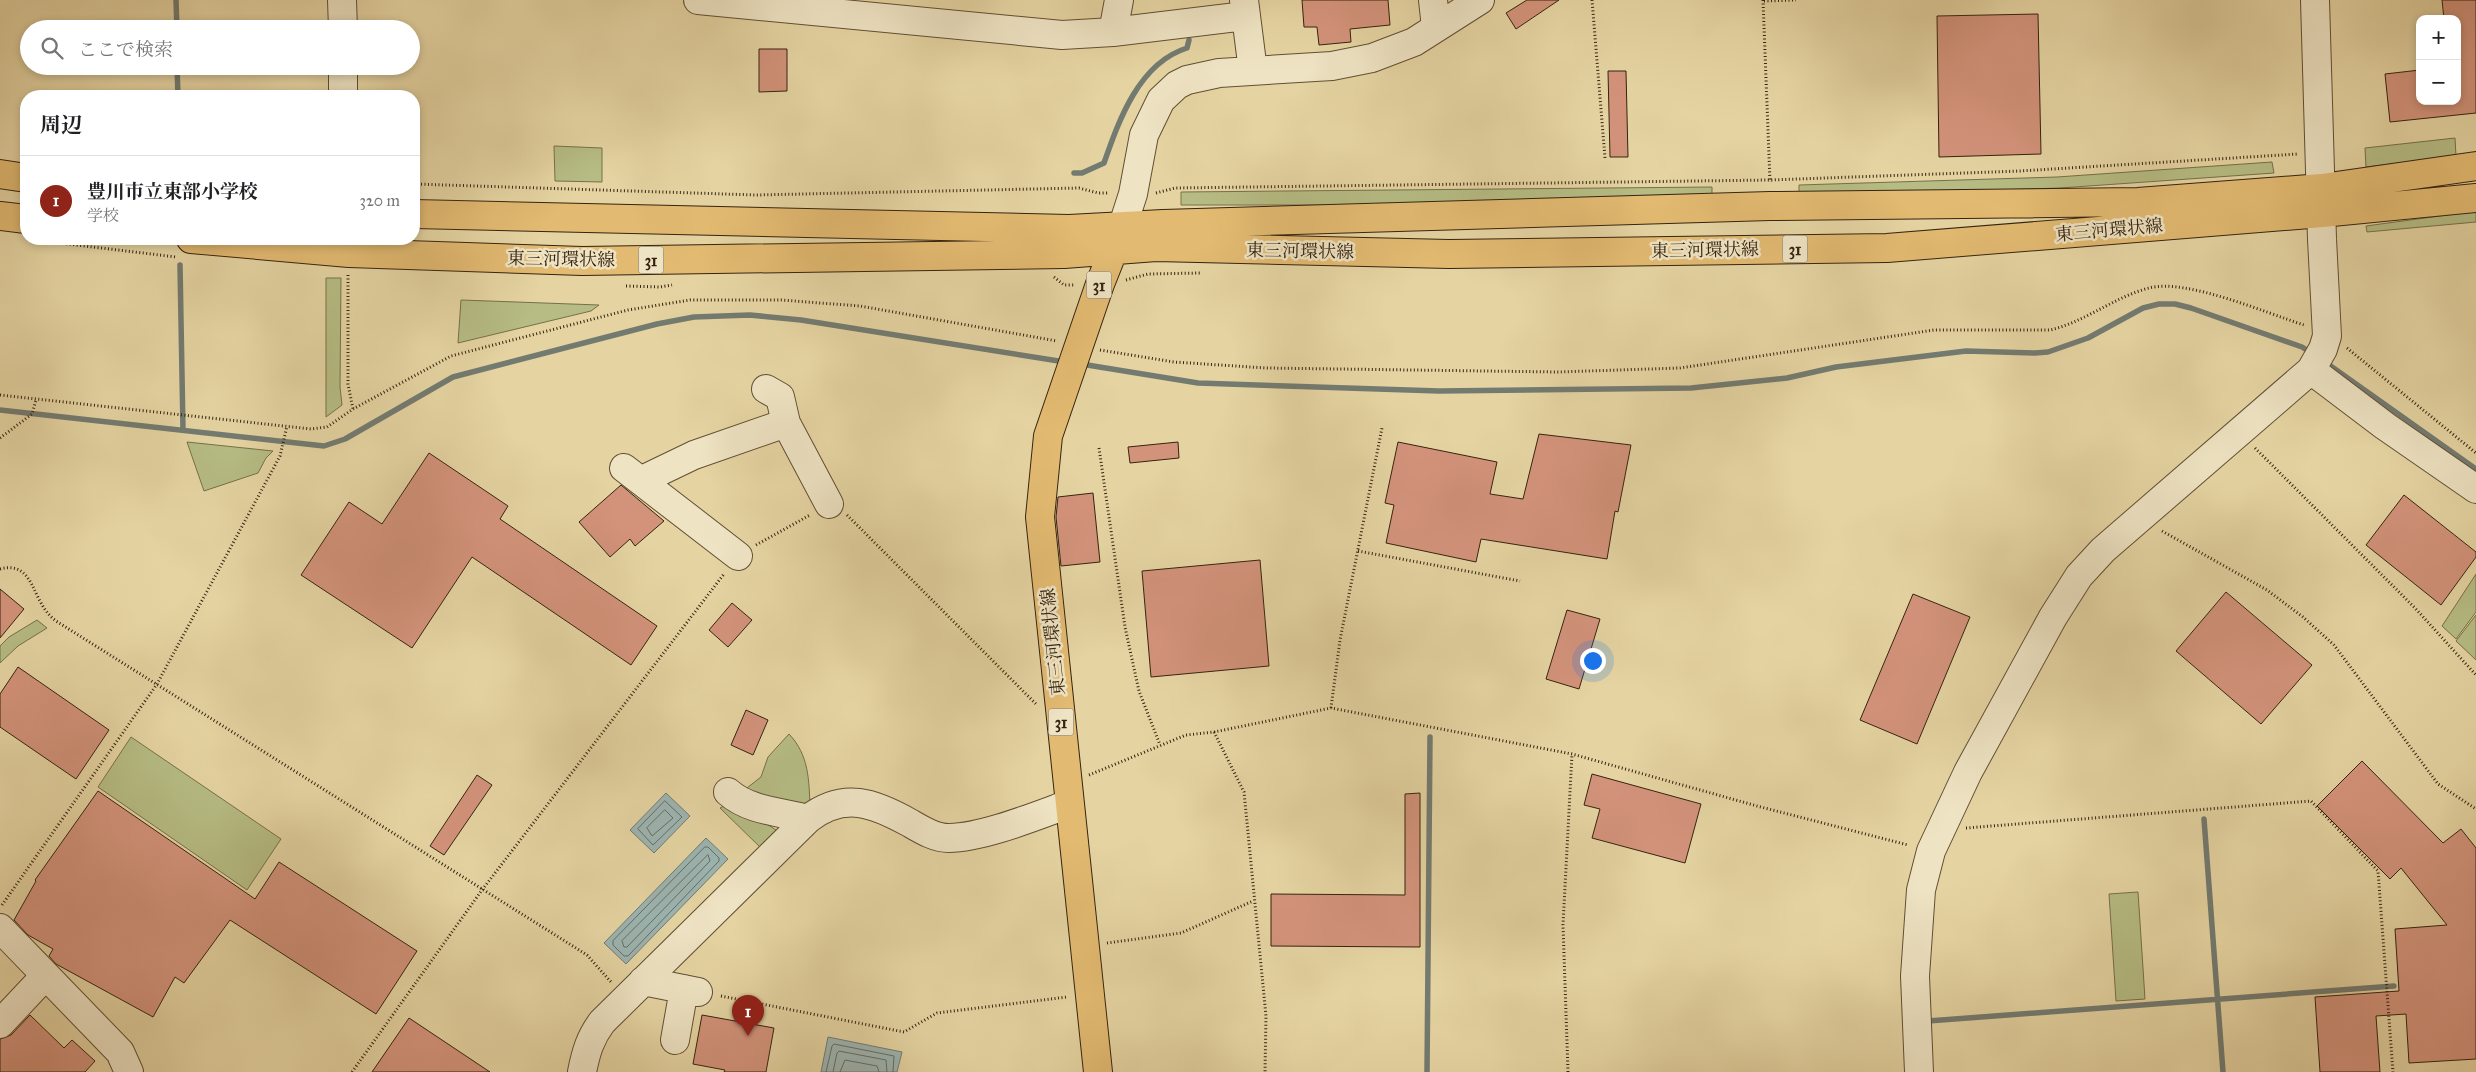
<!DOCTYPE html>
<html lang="ja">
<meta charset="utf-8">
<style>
:root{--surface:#fff;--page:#f6f6f6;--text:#202124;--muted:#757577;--line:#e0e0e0;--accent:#8f2418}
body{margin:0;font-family:"IM FELL Great Primer","Noto Serif JP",serif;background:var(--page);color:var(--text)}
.controls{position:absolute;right:15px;top:15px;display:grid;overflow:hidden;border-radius:10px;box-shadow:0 2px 8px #0003}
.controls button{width:45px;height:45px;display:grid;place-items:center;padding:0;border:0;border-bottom:1px solid var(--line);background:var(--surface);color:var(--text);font:25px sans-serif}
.you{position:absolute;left:1592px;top:660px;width:18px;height:18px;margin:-12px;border:4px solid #fff;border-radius:50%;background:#1a73e8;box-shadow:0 0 0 8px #1a73e833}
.badge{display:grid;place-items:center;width:32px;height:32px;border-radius:50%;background:var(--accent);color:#fff;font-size:16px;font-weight:700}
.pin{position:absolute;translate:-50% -41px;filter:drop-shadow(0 1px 2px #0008)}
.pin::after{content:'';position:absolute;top:26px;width:18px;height:15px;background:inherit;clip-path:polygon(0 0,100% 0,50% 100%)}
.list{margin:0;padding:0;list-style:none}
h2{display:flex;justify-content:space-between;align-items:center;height:65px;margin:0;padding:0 20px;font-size:21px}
h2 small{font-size:16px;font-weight:400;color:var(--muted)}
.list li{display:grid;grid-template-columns:32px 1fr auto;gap:15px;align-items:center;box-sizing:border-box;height:90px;padding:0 20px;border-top:1px solid var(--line)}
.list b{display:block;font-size:19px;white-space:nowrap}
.list p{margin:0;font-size:16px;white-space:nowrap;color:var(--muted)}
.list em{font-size:16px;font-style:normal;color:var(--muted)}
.icon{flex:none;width:28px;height:28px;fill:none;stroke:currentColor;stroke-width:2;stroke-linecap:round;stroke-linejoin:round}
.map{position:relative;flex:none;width:2476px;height:1072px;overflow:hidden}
.search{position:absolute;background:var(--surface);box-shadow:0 2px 8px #0003;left:20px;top:20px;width:400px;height:55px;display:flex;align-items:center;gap:12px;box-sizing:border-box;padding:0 18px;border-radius:28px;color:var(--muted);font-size:19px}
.panel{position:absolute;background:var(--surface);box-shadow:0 2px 8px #0003;left:20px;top:90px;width:400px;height:155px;border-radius:20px}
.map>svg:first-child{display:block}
</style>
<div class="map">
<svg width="2476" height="1072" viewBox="0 0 2476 1072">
<rect width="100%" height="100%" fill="#e5d4a2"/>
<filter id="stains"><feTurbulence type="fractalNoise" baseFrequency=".004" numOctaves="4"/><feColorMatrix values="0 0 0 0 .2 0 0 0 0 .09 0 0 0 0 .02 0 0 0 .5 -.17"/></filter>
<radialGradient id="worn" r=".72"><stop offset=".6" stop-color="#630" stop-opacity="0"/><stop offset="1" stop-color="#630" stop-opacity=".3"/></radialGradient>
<path fill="#b6bc84" stroke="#76704a" d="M2455,138L2456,156L2366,167L2365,148Z
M554,146L602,148V182L555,181Z
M2272,162L2274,173L2060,188L1799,196V185L2057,177Z
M1712,187V198L1477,205H1181V192Z
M2476,211V222L2367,232L2366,226Z
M326,278H341L340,387L342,405L326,417Z
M461,300L599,305L591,311L458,343Z
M187,442L273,451L266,458L258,473L204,491Z
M2476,574V612L2456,639L2442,626Z
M2476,615V660L2456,641Z
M37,620L47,628L18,646L0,663V646L9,637Z
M789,734C809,755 809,780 810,807L743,791L761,777L768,757Z
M131,737L281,839L247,890L98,787Z
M728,804L749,813L781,833L763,850L720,808Z
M2138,892L2145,999L2116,1001L2109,894Z"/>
<path fill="#9cb5b2" stroke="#737b71" d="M666,793L690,816L654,853L630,830Z
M706,838L728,859L626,964L604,943Z
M828,1037L902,1052L897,1072H821Z"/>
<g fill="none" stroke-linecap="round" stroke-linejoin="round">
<path stroke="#686c61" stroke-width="1" d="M665,801L682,817L653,845L638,829Z
M665,810L673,818L652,836L647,828Z
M705,847H708L719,858V861L628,956H624L613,945V941Z
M708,855L710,861L627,947H624L622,941Z
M826,1072L832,1046L834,1044L894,1056L893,1072
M833,1072L837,1053L839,1051L886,1060L887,1072
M840,1072L845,1060L877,1066L879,1072"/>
<path stroke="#737b71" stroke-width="5.5" d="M176,0L177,29
M177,66L178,96
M1074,173H1082L1104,163C1119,120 1139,63 1187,48L1189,40
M180,265L183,430
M2325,362L2476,469
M1081,364L1198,383L1439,391L1691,388L1787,378L1836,367L1966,351L2035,353L2048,352L2088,338L2143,308L2159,304H2175L2191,308L2302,347L2313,354
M0,410L324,446L345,439L453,377L657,324L694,317L750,315L801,320L1065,362
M2204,819L2223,1072
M1928,1015V1021L2394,986
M1427,1072L1430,737"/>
</g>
<path fill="#d3937b" stroke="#352310" d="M1302,0H1388L1390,25L1350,29L1351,42L1319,45L1317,27H1304Z
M1527,0H1559L1516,29L1506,13Z
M2442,0H2476V113L2390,122L2385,74L2420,70V101H2457V19H2444Z
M2038,14L2041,154L1939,157L1937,16Z
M759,49H787V91L759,92Z
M1608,71H1626L1628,157H1610Z
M1539,434L1631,445L1618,512L1615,511L1607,559L1481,539L1476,562L1386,543L1394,505L1385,503L1398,442L1497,462L1490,494L1523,499Z
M1178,442L1179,458L1130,463L1128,447Z
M429,453L508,506L500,519L657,626L631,665L472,557L412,648L301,575L349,502L382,524Z
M621,485L664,521L635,546L630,539L610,557L579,522Z
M1093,493L1100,562L1061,566L1056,517L1058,497Z
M2404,495L2476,552V557L2441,605L2366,545Z
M1260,560L1269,666L1151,677L1142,571Z
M0,589L24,609L0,638Z
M2226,592L2312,665L2261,724L2176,651Z
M1913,594L1970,617L1917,744L1860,720Z
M732,603L752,620L728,647L709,630Z
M1567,610L1600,619L1579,689L1546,679Z
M18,667L109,730L76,779L0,727V694Z
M746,710L768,720L753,755L731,745Z
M2362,761L2443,843L2461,829L2476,848V1059L2409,1063L2406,1014L2376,1016L2380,1072H2320L2315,997L2399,991L2395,929L2447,925L2401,868L2390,879L2317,806Z
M1592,774L1701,804L1685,863L1592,838L1600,809L1584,805Z
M477,775L492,785L444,855L430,846Z
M98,791L255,899L279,862L417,951L376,1014L230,920L184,983L175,977L153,1017L56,964L49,956L53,949L28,935L14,920L36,881L35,880Z
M1420,793V947L1271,946V894L1405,895V794Z
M30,1015L64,1048L72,1040L95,1061L85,1072H0V1039L11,1035Z
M702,1015L774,1028L766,1072H724L725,1070L693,1064Z
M409,1018L490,1072H372Z"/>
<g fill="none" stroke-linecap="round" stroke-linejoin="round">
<defs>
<path id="minor" d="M342,0L343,29
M698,0L1062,35L1113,32L1245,16
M1244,0L1253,71
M1433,0L1436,28
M1113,32L1119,0
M343,66V96
M1123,225L1133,194L1144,135L1161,100L1177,85L1187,80L1219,73L1332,66L1372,58L1414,42L1480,0
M2311,370L2385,426L2476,489
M766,389L780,397L786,423L829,504
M624,468L738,556
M642,480L694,455L786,423
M728,792C749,811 782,812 808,819
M0,928L120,1052L129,1072
M643,981L698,992
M0,1024L45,976
M675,1040L684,989
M582,1072C586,1052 590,1038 602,1022L808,819C844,791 874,803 910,823C922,830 935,838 949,838C982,838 1036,816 1069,804
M1919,1072L1915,976L1921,890L1931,851L1968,772L2053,617L2079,576L2103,550L2311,370L2323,349L2327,336L2322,239L2315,0"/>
<path id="major" d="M0,174L26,178
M414,214L1069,229L1163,224L1770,206L2138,202L2322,188L2476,166
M0,216L26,219
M191,239L349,253L582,261L1064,254L1156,247L1449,254L1887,248L2322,213L2476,198
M1098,1072L1040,517L1048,436L1100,284L1119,236"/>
</defs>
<use href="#minor" stroke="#614f34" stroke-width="30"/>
<use href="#major" stroke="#352310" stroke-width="30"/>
<path stroke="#352310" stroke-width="3" stroke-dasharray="1 2.5" stroke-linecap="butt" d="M1592,0L1605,158
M1763,0L1770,182
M1764,1L1796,0
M414,184L756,195L1079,188L1098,193H1109
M1156,193L1175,188L1769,180L2020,171L2298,154
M35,240L176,257
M348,275V384L353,409
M1054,277L1064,285H1075
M1126,280L1148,274L1201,273
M626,286L660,287L672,285
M2347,348L2476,453
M1100,350L1174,362L1266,368L1558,372L1680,368L1934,330H2050C2085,322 2114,297 2149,288C2186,278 2266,313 2304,325
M0,395L311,429L327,427L353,409L451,356L628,310L690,300H781L860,306L1057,341
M0,438L32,414L36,400
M1099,448L1125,627L1139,691L1160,745
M2255,448L2415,608L2476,675
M847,515L1037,705
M2162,531L2267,590L2303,617L2334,645L2438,784L2476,809
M756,545L810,515
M1358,551L1520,581
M0,569C36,560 30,602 56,621L587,955L611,982
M1331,708L1340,640L1382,428
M1214,732L1244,792L1266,1016L1265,1072
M1089,775L1186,735L1214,732L1331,708L1572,754L1757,806L1908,845
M1966,828L2311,801L2378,871L2393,1072
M2,905L157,684L280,456L287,426
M1107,943L1181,933L1253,901
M721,996L904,1032L937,1013L1067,997
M352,1072L482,890L724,574
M1568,1072L1563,925L1572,754"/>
<use href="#minor" stroke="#eee3c3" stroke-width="28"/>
<use href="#major" stroke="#e2ba71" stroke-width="28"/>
</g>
<g text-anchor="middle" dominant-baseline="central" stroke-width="5" stroke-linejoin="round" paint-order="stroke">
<g fill="#eee3c3" stroke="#6c5d46" stroke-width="1">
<rect x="1782.5" y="235.5" width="25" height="27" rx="4"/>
<rect x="638.5" y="246.5" width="25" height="27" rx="4"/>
<rect x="1086.5" y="271.5" width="25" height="27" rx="4"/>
<rect x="1048.5" y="708.5" width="25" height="27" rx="4"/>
</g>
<g font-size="16" font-weight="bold" fill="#352310">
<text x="1795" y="249">31</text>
<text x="651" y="260">31</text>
<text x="1099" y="285">31</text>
<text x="1061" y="722">31</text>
</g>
<g font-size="18" fill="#352310" stroke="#eee3c3">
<text transform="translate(2109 230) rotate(-5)">東三河環状線</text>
<text transform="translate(1705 250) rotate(-1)">東三河環状線</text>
<text transform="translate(1300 251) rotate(1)">東三河環状線</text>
<text transform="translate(561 259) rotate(1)">東三河環状線</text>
<text transform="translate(1053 642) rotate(-96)">東三河環状線</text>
</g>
</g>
<rect width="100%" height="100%" filter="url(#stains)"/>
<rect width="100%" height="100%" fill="url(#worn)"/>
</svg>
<div class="controls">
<button>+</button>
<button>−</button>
</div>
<div class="you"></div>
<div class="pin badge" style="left:748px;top:1036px">1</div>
<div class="search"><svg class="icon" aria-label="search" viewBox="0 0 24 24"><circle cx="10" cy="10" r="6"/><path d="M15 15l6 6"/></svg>ここで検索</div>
<section class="panel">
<h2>周辺<small></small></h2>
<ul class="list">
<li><span class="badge">1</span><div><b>豊川市立東部小学校</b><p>学校</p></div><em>320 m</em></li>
</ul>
</section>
</div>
